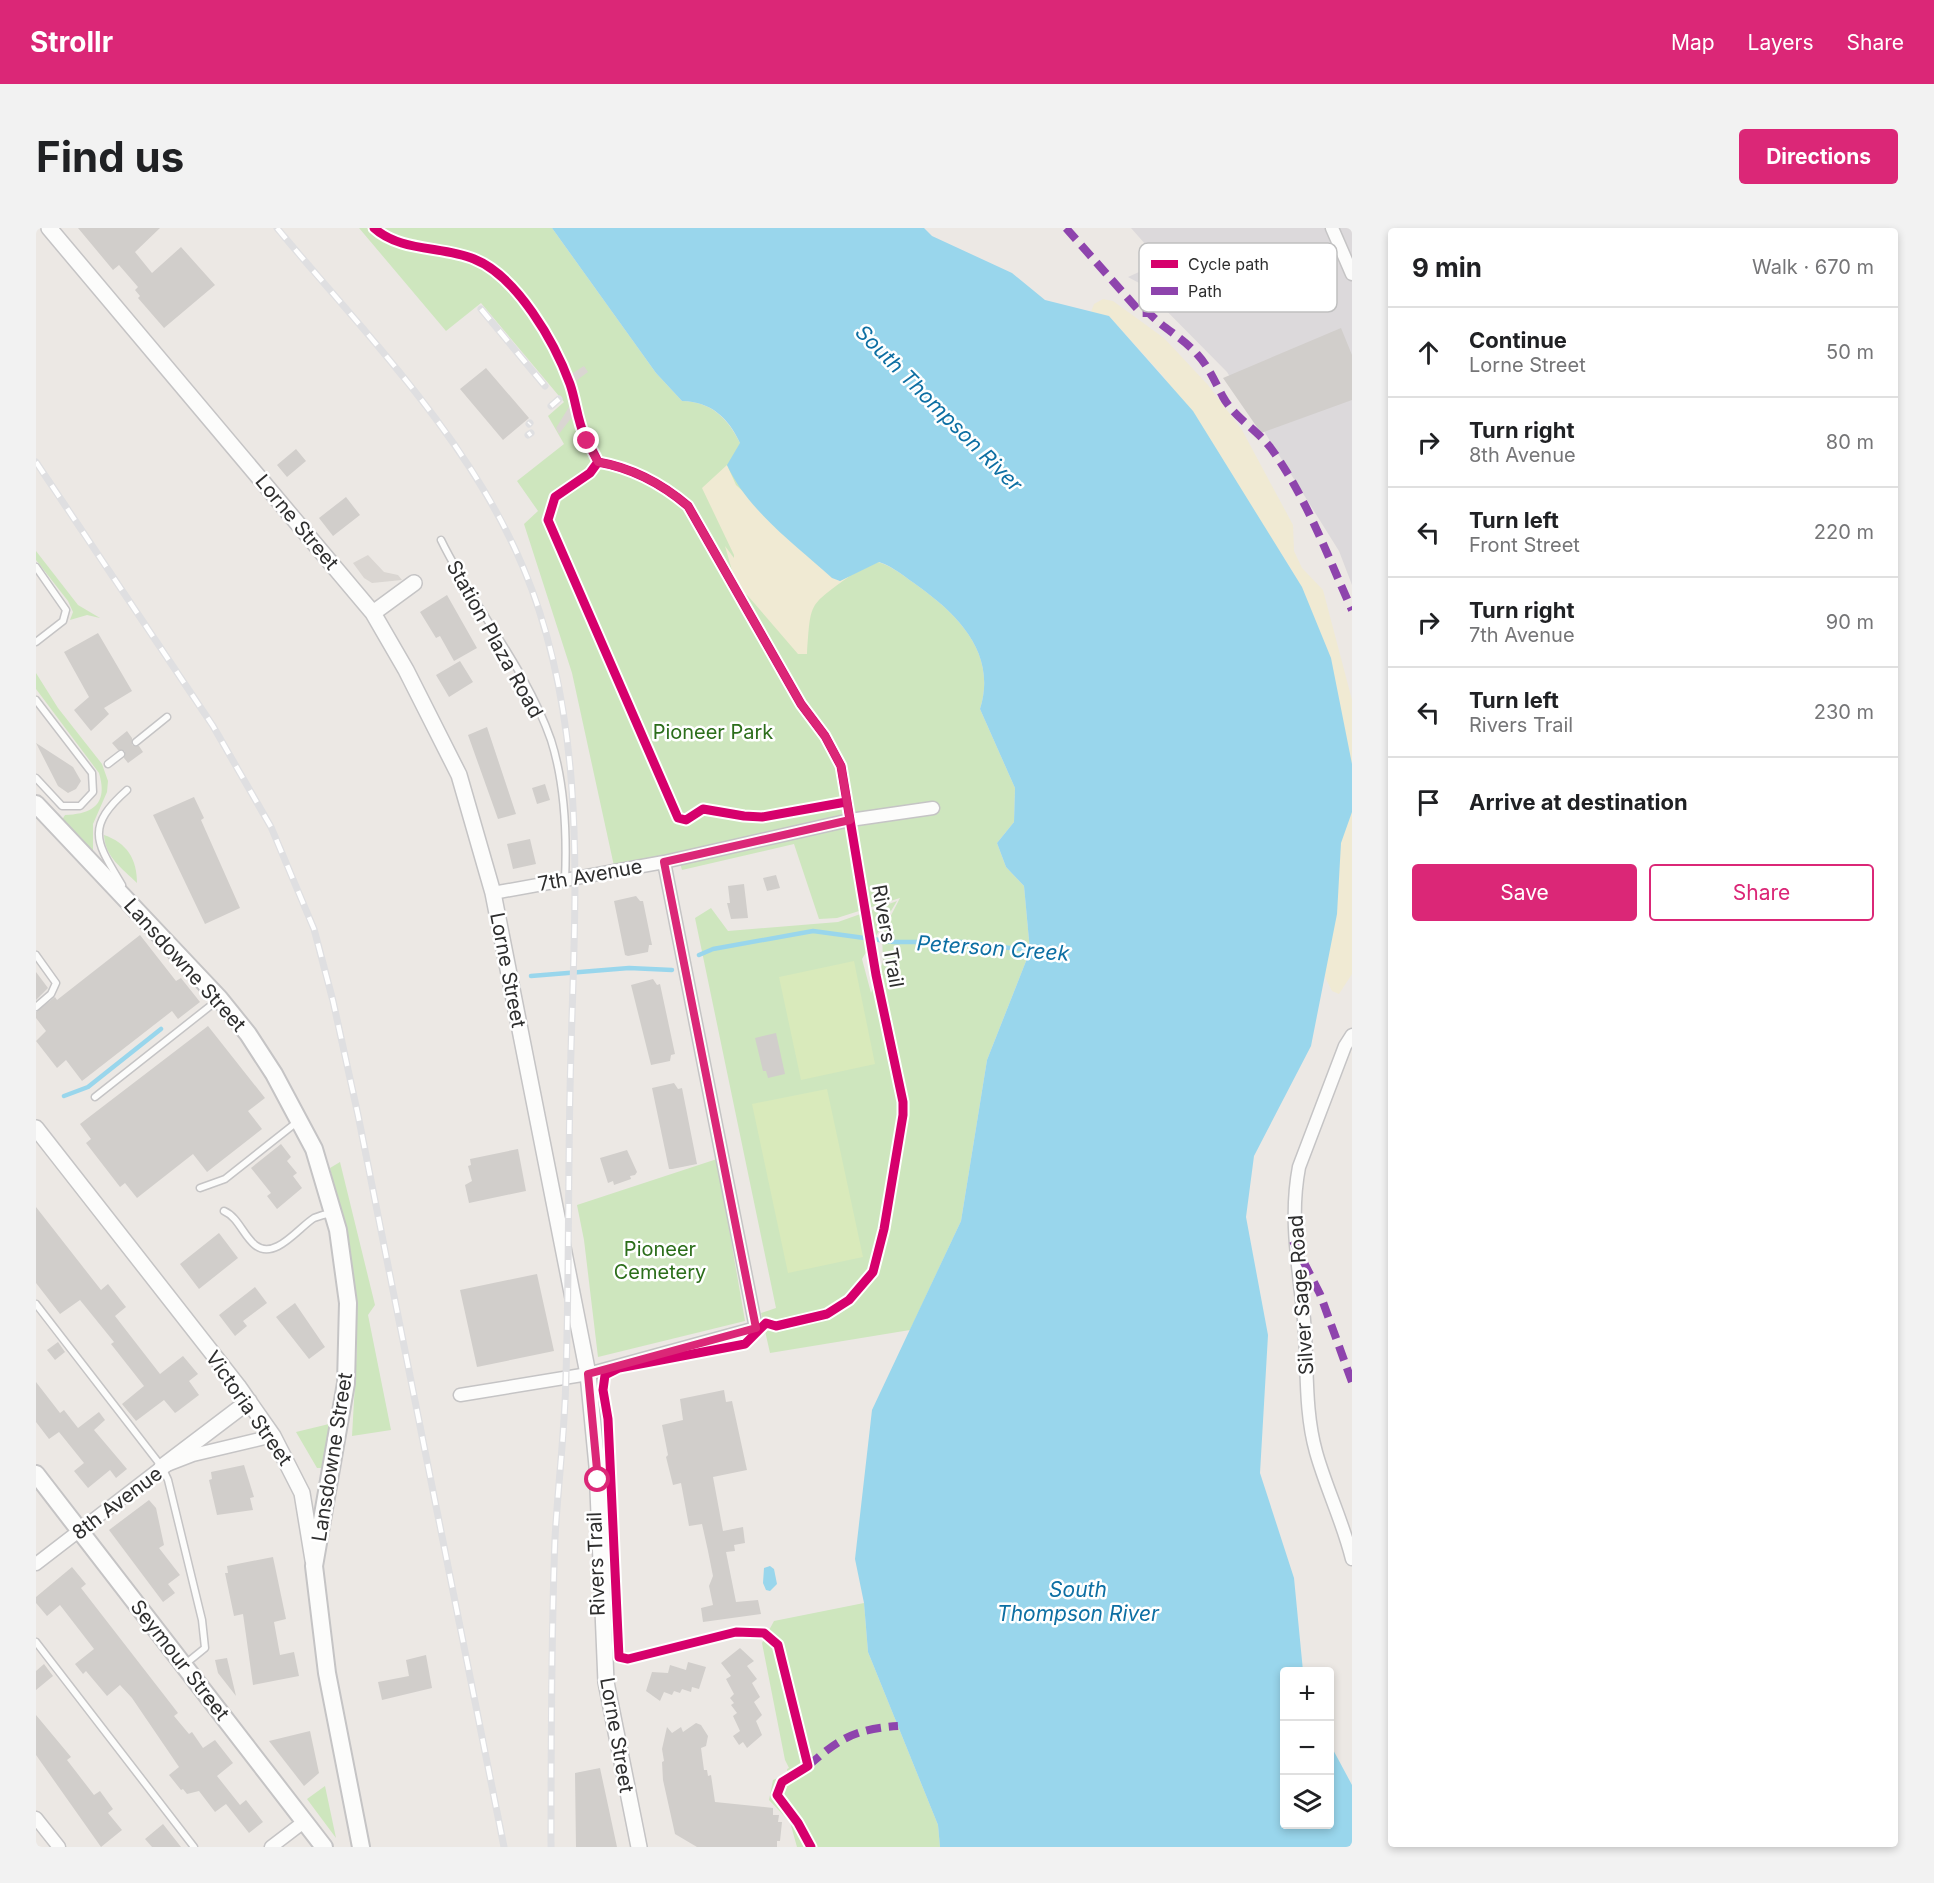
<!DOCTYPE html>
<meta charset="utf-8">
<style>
:root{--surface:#fff;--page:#f2f2f2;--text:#202124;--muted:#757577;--line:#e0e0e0;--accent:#db2777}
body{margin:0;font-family:Inter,sans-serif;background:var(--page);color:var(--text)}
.controls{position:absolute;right:18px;bottom:18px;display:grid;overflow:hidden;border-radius:6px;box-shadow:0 3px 9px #0003}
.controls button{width:54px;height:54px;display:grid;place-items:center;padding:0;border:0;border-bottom:2px solid var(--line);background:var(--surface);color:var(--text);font:30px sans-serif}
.stop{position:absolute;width:18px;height:18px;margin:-14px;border:4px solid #db2777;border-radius:50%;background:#fff}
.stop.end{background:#db2777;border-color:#fff;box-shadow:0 2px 6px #0008}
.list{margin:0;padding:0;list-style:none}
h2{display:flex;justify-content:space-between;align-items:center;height:78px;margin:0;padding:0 24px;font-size:26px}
h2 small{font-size:20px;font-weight:400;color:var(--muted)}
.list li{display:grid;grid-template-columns:39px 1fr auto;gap:18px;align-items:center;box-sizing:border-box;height:90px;padding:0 24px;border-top:2px solid var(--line)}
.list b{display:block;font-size:22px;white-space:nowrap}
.list p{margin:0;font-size:20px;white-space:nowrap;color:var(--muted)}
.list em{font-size:20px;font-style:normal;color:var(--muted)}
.actions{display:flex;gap:12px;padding:18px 24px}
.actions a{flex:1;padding:14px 0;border:2px solid var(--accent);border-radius:6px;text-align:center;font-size:21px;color:var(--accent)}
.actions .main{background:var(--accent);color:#fff}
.icon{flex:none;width:33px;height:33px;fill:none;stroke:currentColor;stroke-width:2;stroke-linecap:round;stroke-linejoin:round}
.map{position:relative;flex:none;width:1316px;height:1619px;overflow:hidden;border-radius:6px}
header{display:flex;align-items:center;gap:36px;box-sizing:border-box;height:84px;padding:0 30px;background:var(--accent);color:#fff}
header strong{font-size:28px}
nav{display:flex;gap:33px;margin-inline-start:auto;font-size:21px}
.intro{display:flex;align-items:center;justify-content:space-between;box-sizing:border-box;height:144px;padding:0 36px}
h1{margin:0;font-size:42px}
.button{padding:15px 27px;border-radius:6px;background:var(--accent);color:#fff;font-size:21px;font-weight:700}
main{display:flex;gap:36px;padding:0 36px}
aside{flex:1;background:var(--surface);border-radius:6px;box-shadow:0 3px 9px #0003}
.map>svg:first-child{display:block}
</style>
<header>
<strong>Strollr</strong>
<nav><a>Map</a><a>Layers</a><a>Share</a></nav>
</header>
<div class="intro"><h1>Find us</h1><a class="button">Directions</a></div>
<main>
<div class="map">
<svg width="1316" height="1619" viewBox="0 0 1316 1619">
<rect width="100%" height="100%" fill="#ece8e4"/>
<path fill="#dcd9db" d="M1095,0H1316V357L1303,323L1191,144L1103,55L1092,49L1125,34Z"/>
<path fill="#cee6be" d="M323,0H516L620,145L646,173C675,174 691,189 704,215L815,347L842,334C858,339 869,349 882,358C924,388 961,427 944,481L979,560L978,594L961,615L970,639L988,658L994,723L951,832L925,993L874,1102L734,1125L725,1085L740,1080L659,690L675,680L692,703L802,694L861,673L826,731L835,765L847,734L846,705L864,670L801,690L783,691L758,616L646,642L641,625L578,638L536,445L488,296L502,283L481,253L528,216L512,188L528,174L445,75L410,103Z
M0,323L42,377L64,390L51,387L34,392L37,384L32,373L0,332Z
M0,445L22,480L66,536L72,553L71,564L57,596V624L26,592L29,587C58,586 72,575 63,545L0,461Z
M68,607C91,615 101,631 101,655C86,640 69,629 68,607Z
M681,931L709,1093L562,1129L548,1012L541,977Z
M304,934L339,1077L332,1087L355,1202L316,1208L321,1120L318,1053L294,940Z
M293,1196L290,1240H281L260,1204Z
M828,1375L832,1424L902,1597L904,1619H761L754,1594L733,1572L737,1552L752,1546L751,1541L753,1540L749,1532L726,1415L738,1393Z
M289,1558L300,1610L271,1571Z"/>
<path fill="#f0ead3" d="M1067,71L1077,73L1128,110L1172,157L1206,202L1257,297L1258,323L1266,340L1287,362L1316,472V541L1256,342L1127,148L1073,88L1055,84L1058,76Z
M691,237L700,257L804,353L815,347C772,379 775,372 771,426H762L712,368L701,360L689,318L698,330V327L666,260Z
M1316,560V746L1303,766L1296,763L1289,749L1302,601Z"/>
<path fill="#d9eabb" d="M818,733L839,836L765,852L743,749Z
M791,861L827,1029L752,1045L716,876Z"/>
<path fill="#dad6d2" d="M334,0H343L353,7L373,13L437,27L451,34L472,52L502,89L531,142L537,145L548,138L552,144L541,152L539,160L541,174L554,211L549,215L536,189L523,206L520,200L533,179L532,161L500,96L461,49L434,32L350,13Z
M332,327L348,344L362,347L366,352L336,355L328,350L317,335Z"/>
<path fill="#99d6ec" d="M516,0H888L896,8L976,45L1009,72L1073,88L1157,183L1266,359L1295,430L1316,536V584L1305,615L1301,686L1275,818L1218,928L1210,989L1232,1107L1224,1245L1258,1350L1267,1443L1248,1444V1596H1294V1516L1316,1557V1619H904L902,1597L832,1424L828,1375L819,1331L836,1182L925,993L951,832L994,723L988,658L970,639L961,615L978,594L979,560L944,481C961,427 924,388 882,358C869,349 858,339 843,334L804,353L796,350C760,317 712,283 691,237L704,215C692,189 675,174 646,173L620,145Z
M734,1338L738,1341L741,1356L734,1363L730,1362L727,1355L728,1340Z"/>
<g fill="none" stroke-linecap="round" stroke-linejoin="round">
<path stroke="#99d6ec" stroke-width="4.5" d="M663,727L677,721L777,703L858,714H926L999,723
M495,748L593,740L636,742
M28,868L52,859L125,801"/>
</g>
<path fill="#d1cecb" d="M42,0H124L99,24L116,45L145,19L179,57L128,100L102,70L104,68L99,62L102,59L83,37L77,42Z
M1305,100L1316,127V172L1225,205L1187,150Z
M450,140L493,190L467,212L424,161Z
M260,221L270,233L251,249L241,237Z
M310,269L324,287L297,308L283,290Z
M411,367L441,420L418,433L404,408L400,410L384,384Z
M62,405L96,463L68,480L73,486L55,503L38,482L53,469L28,424Z
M424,433L437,454L413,469L400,447Z
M451,499L480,586L462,591L432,507Z
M91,503L96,510V517L103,518L107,524L92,535L88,530L89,523L82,522L76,515Z
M0,515L37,539L45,553L40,561L32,565L22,558Z
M509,556L514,572L501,576L496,560Z
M158,569L168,590L165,592L204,680L169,696L117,587Z
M494,611L500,636L477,641L471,616Z
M740,647L744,660L731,663L727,650Z
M708,656L712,690L695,691L691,675H694L692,658Z
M600,668L604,673H607L616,717H613L612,724L592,728L589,727L578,673Z
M104,707L140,753L145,750L164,774L142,791L136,783L46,853L30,832L21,840L0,813L10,803L0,790V784L19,769L21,772Z
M0,744L12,760L0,772Z
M617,751L621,757L624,756L639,826L635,827L634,833L615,837L595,757Z
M172,798L229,870L212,883L226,901L171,944L157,926L101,970L89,955L84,959L50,915L55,911L44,896Z
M740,805L749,846L732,850L730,843H727L719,810Z
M638,855L642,861L646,860L661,936L636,941H633L616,860Z
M245,916L255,929L251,933L261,945L257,948L266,960L241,981L231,968L235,965L215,940Z
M482,921L490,963L433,975L429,957L436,953L432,938L435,937L434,931Z
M591,922L601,944L599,947L594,948L595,951L578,957L577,953L572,955L564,930Z
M0,979L65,1062L72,1056L90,1079L79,1088L124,1146L147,1128L162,1146L153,1153L163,1167L142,1183L139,1185L128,1172L100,1193L86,1176L108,1158L75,1116L78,1114L44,1072L24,1086L0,1055Z
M183,1005L202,1030L163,1061L144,1036Z
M501,1046L518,1123L441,1139L424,1062Z
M219,1059L231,1075L207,1093L211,1098L199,1108L183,1087Z
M259,1075L289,1119L273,1131L240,1089Z
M22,1114L29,1124L19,1132L11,1122Z
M0,1154L24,1185L28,1182L42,1200L63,1184L69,1192L58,1202L91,1241L80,1250L74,1242L52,1260L38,1243L48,1235L23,1204L13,1211L0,1194Z
M688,1162L690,1174L696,1173L711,1242L677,1249L687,1303L707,1299L709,1315L698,1317L699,1323L690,1324L700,1374L722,1372L725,1386L667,1394L665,1380L677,1377L673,1358L677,1348L672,1323L666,1296L653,1298L645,1255L637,1257L630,1229L632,1227L626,1197L647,1192L644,1171Z
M208,1237L218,1269L214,1270L217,1282L181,1287L173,1252L176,1251L175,1244Z
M113,1272L120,1280L128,1317L123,1320L144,1347L132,1356L139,1365L127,1374L73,1302Z
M237,1329L250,1391L238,1394L244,1427L258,1424L263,1448L217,1457L207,1386L198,1388L189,1345H192L191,1338Z
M36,1339L50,1356L45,1360L142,1485L138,1488L153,1506L156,1504L167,1520L179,1512L197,1535L181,1548L204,1577L210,1572L227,1594L213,1605L190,1576L179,1584L163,1563L151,1566L147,1561L145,1562L133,1547L143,1539L96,1470L84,1457L71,1468L50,1443L47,1446L39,1436L58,1421L24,1377L11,1388L0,1375V1369Z
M704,1420L718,1433L711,1438L721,1451L716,1455L724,1469L718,1474L726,1487L720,1493L726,1507L711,1520L707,1514L703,1517L697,1508L704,1503L697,1488L701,1485L695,1477L698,1475L694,1470L698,1466L690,1451L695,1448L685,1435Z
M390,1427L396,1460L346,1472L342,1454L373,1448L370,1432Z
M191,1430L200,1468L182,1445L179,1432Z
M652,1434L670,1439L663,1461L656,1459L655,1464L646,1461L644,1465L638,1463L636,1467L628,1464L624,1473L610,1463L616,1444L632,1445L634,1437L650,1442Z
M8,1436L17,1448L0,1462V1443Z
M0,1487L35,1529L31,1532L58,1567L64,1563L77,1581L72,1585L86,1602L65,1619L0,1527Z
M660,1495L665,1497L672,1508L670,1518L665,1520L668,1542H671L672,1548L675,1547L679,1574L737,1580V1587H743L742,1594H746L744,1613H741V1619H661L639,1606L627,1552L626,1534L628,1533L626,1521L631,1499L636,1505L645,1499L647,1504Z
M274,1503L283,1545L268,1558L233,1513Z
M564,1540L581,1619H540L539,1545Z
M127,1596L145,1619H116L109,1611Z"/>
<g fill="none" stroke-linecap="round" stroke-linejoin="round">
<defs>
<path id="service" d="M405,312C438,380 490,440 515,512C529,556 531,607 529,653
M0,339L30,382L27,393L0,414
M0,472L56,545L57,564L44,578H26L0,550
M100,514L131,489
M72,536L85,526
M86,657C61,615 48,600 91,562
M0,727L20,755L15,766L0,779
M59,869L183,771
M164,960L189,951L261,894
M188,983C202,989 207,1007 219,1017C239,1033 263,999 278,990C283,988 290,986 296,985
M0,1076L126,1239L132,1252L166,1392L169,1420L148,1437
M0,1414L158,1619"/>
<path id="minor" d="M1296,0L1316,46
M457,665L628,634L814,592L897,580
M1316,807L1309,818L1263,939C1253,991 1263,1040 1268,1092C1272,1136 1268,1181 1280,1224C1290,1260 1307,1294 1316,1331
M424,1167L552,1146L720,1100L628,634
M0,1336L126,1239L157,1227L237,1208
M0,1590L23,1619
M235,1619L269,1593"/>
<path id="tertiary" d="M13,0L337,385L370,442L423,547L457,665L552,1146L561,1238L570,1454L603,1619
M337,385L378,355
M0,900L202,1158L237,1208L266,1265L277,1332
M126,1239L213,1173"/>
<path id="secondary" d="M0,576L183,770L212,806L238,846L278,921L302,1002L312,1075L310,1155L278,1338L291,1445L325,1619
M0,1246L288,1619"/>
</defs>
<use href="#service" stroke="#c5c4c5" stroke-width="9"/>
<use href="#minor" stroke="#c5c4c5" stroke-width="15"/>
<use href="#tertiary" stroke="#c5c4c5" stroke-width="18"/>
<use href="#secondary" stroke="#c5c4c5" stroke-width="20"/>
<use href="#service" stroke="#fcfcfb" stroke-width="6"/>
<use href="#minor" stroke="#fcfcfb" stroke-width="12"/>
<use href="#tertiary" stroke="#fcfcfb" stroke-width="15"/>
<use href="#secondary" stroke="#fcfcfb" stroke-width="16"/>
<defs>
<path id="rail" d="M241,0C330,107 433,210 487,339C557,506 537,687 534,864C532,959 533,1053 530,1147C529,1202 522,1256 519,1310C515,1413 515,1516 515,1619
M445,81L509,158
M515,178L523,171
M493,196L494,195
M492,207L495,205
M0,234L177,498L235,599L278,701L297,773L322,887L468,1619"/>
</defs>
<use href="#rail" stroke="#dfdfe1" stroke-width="7"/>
<use href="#rail" stroke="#fff" stroke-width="4.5" stroke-dasharray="14" stroke-linecap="butt"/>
<path stroke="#8e44ad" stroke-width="8" stroke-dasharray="15 8" stroke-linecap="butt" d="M1030,0L1105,85H1113C1128,101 1147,110 1161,126C1173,139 1179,154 1187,169C1198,189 1220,201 1234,219C1270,268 1291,327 1316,382
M1257,1013L1284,1066L1316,1154
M772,1538C804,1510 819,1501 862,1498"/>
<defs>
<path id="cycleway" d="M338,0C364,24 407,18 438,31C481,48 519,115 534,156C540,173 541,192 549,209C553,217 558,225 562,234C597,240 625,255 652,278L765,476L789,508L805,538L840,747L867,874V887L848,1001L837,1044L813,1072L791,1086L740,1098L730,1095L709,1116L583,1140L569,1147L567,1162L572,1191L583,1429L592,1431L700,1404L728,1405L742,1417L772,1538L746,1554L741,1567L762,1595L775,1619
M562,234L554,245L519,269L512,292L642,590L650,592L667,581L708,588L726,589L810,574"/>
</defs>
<use href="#cycleway" stroke="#fff" stroke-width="13"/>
<use href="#cycleway" stroke="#d6006c" stroke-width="9"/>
</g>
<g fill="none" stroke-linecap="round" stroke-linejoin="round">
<path stroke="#db2777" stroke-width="8" d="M551,213L562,234C596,240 625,255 652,278L765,476L789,508L805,538L814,592L628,634L720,1100L552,1146L562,1252"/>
</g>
<g text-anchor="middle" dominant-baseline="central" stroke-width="5" stroke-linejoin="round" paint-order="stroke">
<g font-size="20" fill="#2e2e2e" stroke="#fff">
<text transform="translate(261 294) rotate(50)">Lorne Street</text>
<text transform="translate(459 411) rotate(61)">Station Plaza Road</text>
<text transform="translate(554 647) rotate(-10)">7th Avenue</text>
<text transform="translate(852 708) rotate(80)">Rivers Trail</text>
<text transform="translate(149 737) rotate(48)">Lansdowne Street</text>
<text transform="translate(472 742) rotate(79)">Lorne Street</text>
<text transform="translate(1265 1067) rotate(-94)">Silver Sage Road</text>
<text transform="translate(213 1180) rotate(55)">Victoria Street</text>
<text transform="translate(296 1229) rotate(-81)">Lansdowne Street</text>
<text transform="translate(81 1275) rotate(-37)">8th Avenue</text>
<text transform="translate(560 1336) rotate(-92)">Rivers Trail</text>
<text transform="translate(144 1432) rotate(52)">Seymour Street</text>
<text transform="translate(581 1507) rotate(80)">Lorne Street</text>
</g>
<g font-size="20" fill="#2c6e1b" stroke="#fff">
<text x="677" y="504">Pioneer Park</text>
<text x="624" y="1021">Pioneer<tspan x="624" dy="23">Cemetery</tspan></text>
</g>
<g font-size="21" font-style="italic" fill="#0d6fa3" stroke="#fff">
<text transform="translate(903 180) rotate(45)">South Thompson River</text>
<text transform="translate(957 720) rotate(4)">Peterson Creek</text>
<text x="1042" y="1361">South<tspan x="1042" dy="24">Thompson River</tspan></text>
</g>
</g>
<rect x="1103" y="15" width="198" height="69" rx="9" fill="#fff" stroke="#c0c0c0" stroke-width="1.5"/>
<rect x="1115" y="32" width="27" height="8" fill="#d6006c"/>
<rect x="1115" y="59" width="27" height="8" fill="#8e44ad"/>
<g font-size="16" fill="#2e2e2e">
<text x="1152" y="42">Cycle path</text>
<text x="1152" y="69">Path</text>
</g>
</svg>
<div class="controls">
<button>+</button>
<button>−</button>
<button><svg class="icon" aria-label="layers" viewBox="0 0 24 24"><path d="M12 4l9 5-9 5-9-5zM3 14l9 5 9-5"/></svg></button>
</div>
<div class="stop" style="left:562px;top:1252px"></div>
<div class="stop end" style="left:551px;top:213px"></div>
</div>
<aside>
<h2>9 min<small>Walk · 670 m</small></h2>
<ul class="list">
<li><svg class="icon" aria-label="ahead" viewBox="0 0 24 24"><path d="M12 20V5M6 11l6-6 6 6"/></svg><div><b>Continue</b><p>Lorne Street</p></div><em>50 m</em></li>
<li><svg class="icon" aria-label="right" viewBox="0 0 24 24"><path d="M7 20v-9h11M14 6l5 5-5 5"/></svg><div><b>Turn right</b><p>8th Avenue</p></div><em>80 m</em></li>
<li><svg class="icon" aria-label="left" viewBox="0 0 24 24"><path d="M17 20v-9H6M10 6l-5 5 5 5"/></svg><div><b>Turn left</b><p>Front Street</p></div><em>220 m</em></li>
<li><svg class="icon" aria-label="right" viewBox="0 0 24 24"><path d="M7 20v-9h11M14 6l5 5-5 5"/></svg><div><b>Turn right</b><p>7th Avenue</p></div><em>90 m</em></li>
<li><svg class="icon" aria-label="left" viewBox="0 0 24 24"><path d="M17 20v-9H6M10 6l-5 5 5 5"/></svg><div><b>Turn left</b><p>Rivers Trail</p></div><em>230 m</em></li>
<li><svg class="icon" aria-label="arrive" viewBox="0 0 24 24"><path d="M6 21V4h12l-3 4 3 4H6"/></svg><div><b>Arrive at destination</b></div></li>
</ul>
<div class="actions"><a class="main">Save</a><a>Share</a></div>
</aside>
</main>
